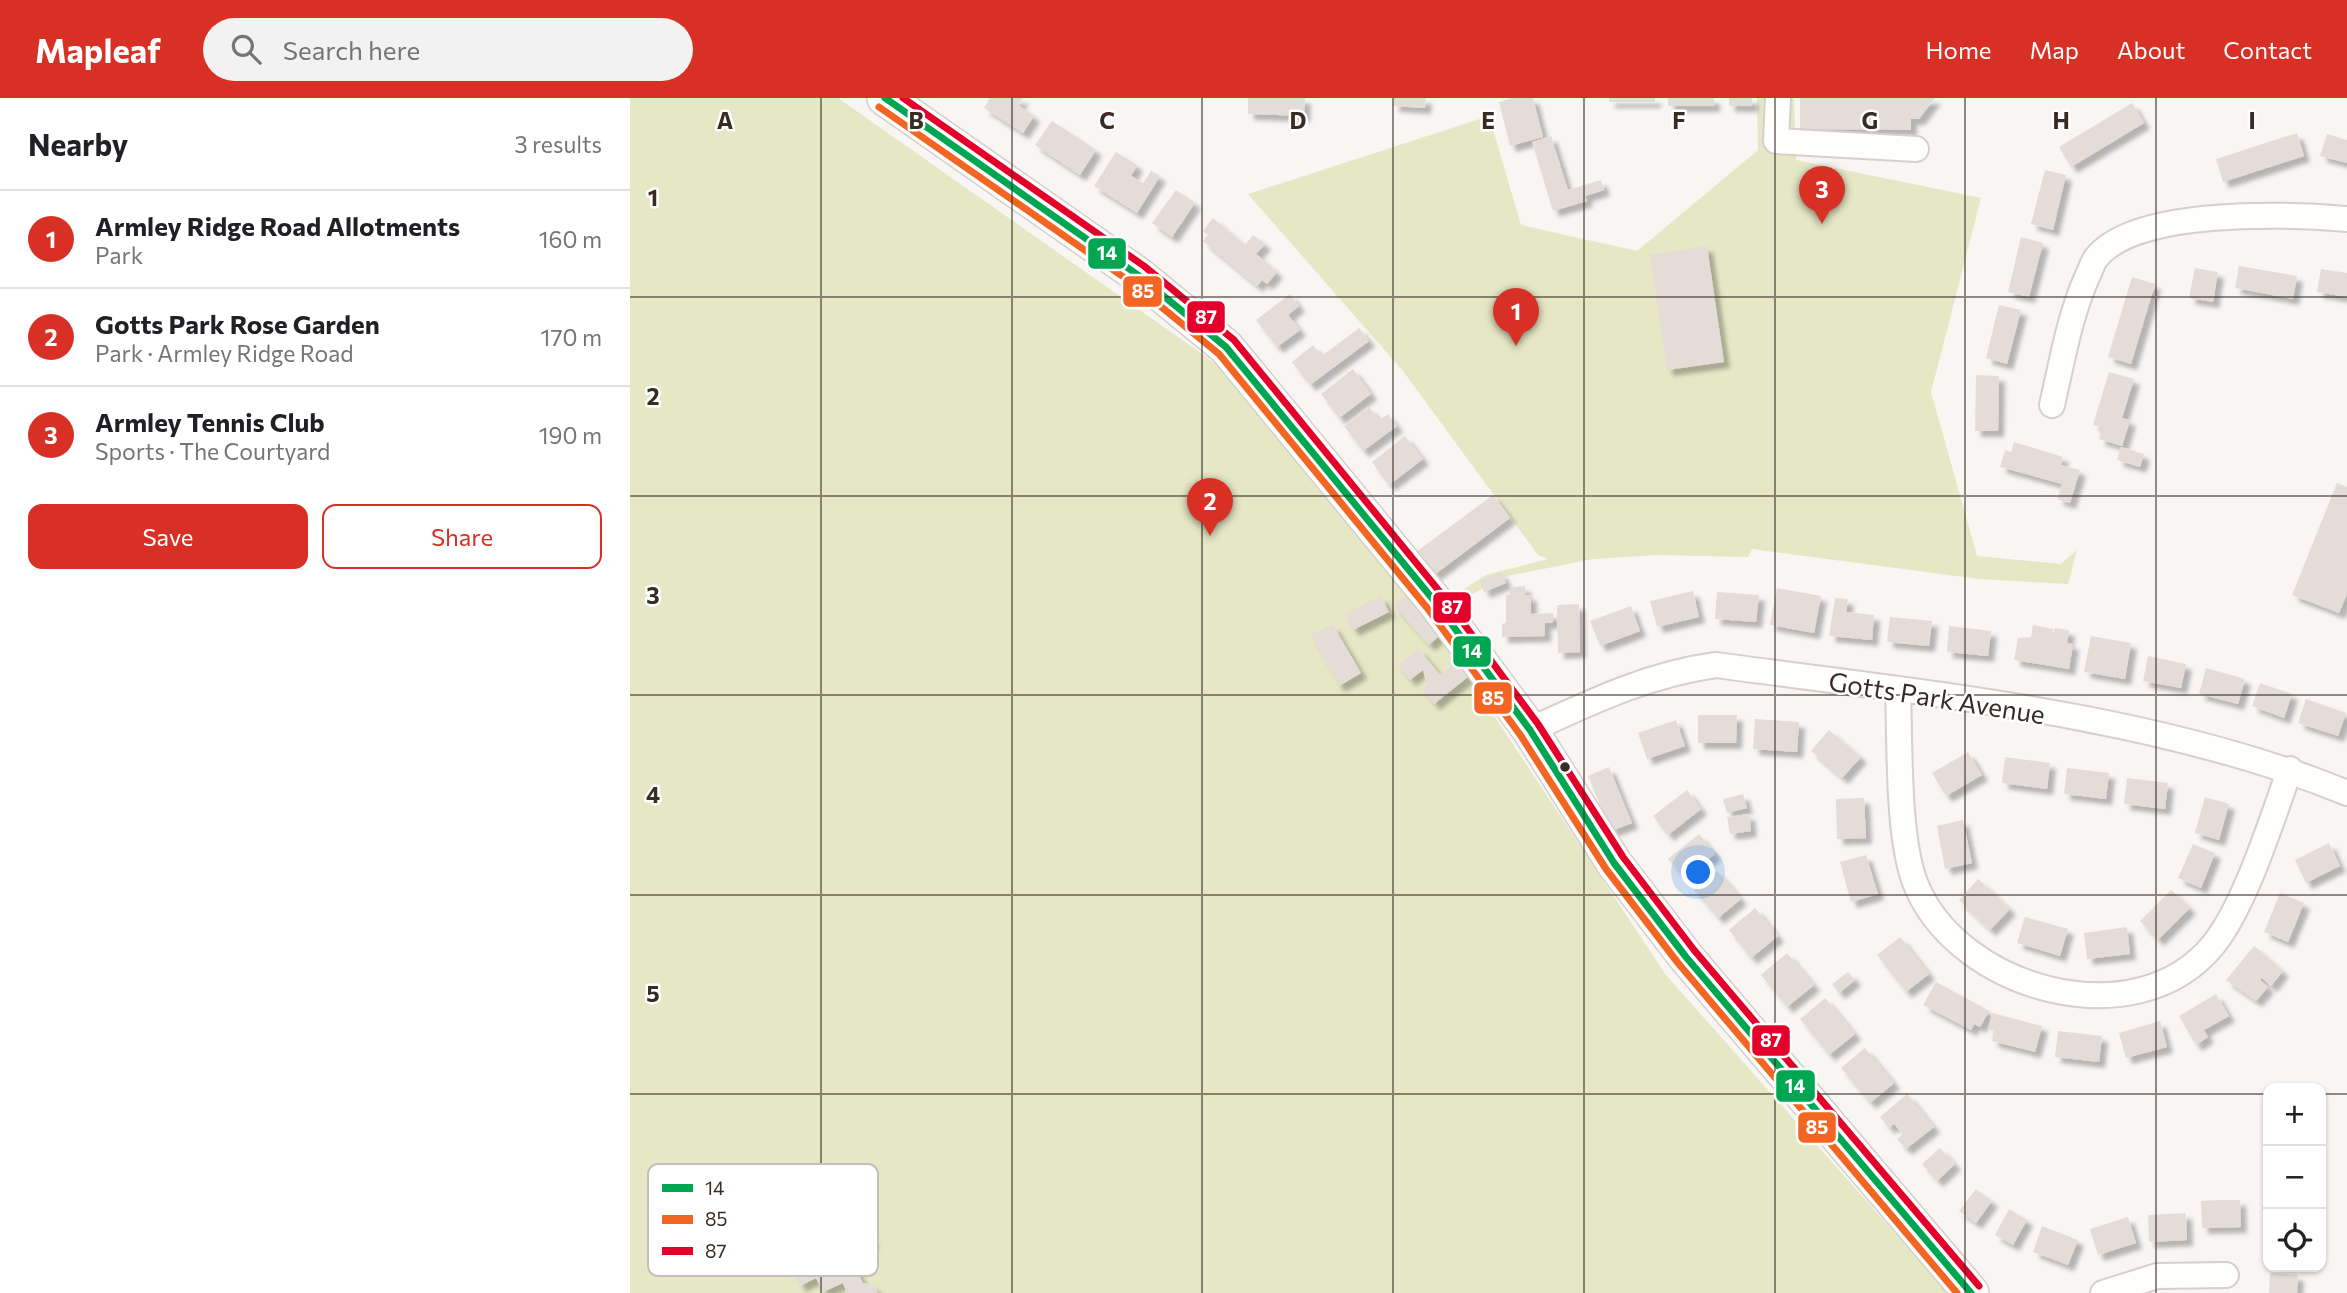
<!DOCTYPE html>
<meta charset="utf-8">
<style>
:root{--surface:#fff;--page:#f2f2f2;--text:#202124;--muted:#757577;--line:#e0e0e0;--accent:#d93025}
body{margin:0;font-family:Commissioner,sans-serif;background:var(--page);color:var(--text)}
.controls{position:absolute;right:21px;bottom:21px;display:grid;overflow:hidden;border-radius:14px;box-shadow:0 2px 5px #0004}
.controls button{width:63px;height:63px;display:grid;place-items:center;padding:0;border:0;border-bottom:2px solid var(--line);background:var(--surface);color:var(--text);font:35px sans-serif}
.you{position:absolute;left:1069px;top:775px;width:24px;height:24px;margin:-18px;border:5px solid #fff;border-radius:50%;background:#1a73e8;box-shadow:0 0 0 10px #1a73e833}
.badge{display:grid;place-items:center;width:46px;height:46px;border-radius:50%;background:var(--accent);color:#fff;font-size:23px;font-weight:700}
.pin{position:absolute;translate:-50% -58px;filter:drop-shadow(0 2px 4px #0008)}
.pin::after{content:'';position:absolute;top:37px;width:24px;height:21px;background:inherit;clip-path:polygon(0 0,100% 0,50% 100%)}
.list{margin:0;padding:0;list-style:none}
h2{display:flex;justify-content:space-between;align-items:center;height:91px;margin:0;padding:0 28px;font-size:30px}
h2 small{font-size:23px;font-weight:400;color:var(--muted)}
.list li{display:grid;grid-template-columns:46px 1fr auto;gap:21px;align-items:center;box-sizing:border-box;height:98px;padding:0 28px;border-top:2px solid var(--line)}
.list b{display:block;font-size:26px;white-space:nowrap}
.list p{margin:0;font-size:23px;white-space:nowrap;color:var(--muted)}
.list em{font-size:23px;font-style:normal;color:var(--muted)}
.actions{display:flex;gap:14px;padding:21px 28px}
.actions a{flex:1;padding:16px 0;border:2px solid var(--accent);border-radius:14px;text-align:center;font-size:24px;color:var(--accent)}
.actions .main{background:var(--accent);color:#fff}
.icon{flex:none;width:38px;height:38px;fill:none;stroke:currentColor;stroke-width:2;stroke-linecap:round;stroke-linejoin:round}
.map{position:relative;flex:none;width:1717px;height:1195px;overflow:hidden}
header{display:flex;align-items:center;gap:42px;box-sizing:border-box;height:98px;padding:0 35px;background:var(--accent);color:#fff}
header strong{font-size:33px}
nav{display:flex;gap:38px;margin-inline-start:auto;font-size:24px}
.search{width:490px;height:63px;background:var(--page);display:flex;align-items:center;gap:18px;box-sizing:border-box;padding:0 24px;border-radius:38px;color:var(--muted);font-size:26px}
main{display:flex}
aside{flex:1;background:var(--surface)}
.map>svg:first-child{display:block}
</style>
<header>
<strong>Mapleaf</strong>
<div class="search"><svg class="icon" aria-label="search" viewBox="0 0 24 24"><circle cx="10" cy="10" r="6"/><path d="M15 15l6 6"/></svg>Search here</div>
<nav><a>Home</a><a>Map</a><a>About</a><a>Contact</a></nav>
</header>
<main>
<aside>
<h2>Nearby<small>3 results</small></h2>
<ul class="list">
<li><span class="badge">1</span><div><b>Armley Ridge Road Allotments</b><p>Park</p></div><em>160 m</em></li>
<li><span class="badge">2</span><div><b>Gotts Park Rose Garden</b><p>Park · Armley Ridge Road</p></div><em>170 m</em></li>
<li><span class="badge">3</span><div><b>Armley Tennis Club</b><p>Sports · The Courtyard</p></div><em>190 m</em></li>
</ul>
<div class="actions"><a class="main">Save</a><a>Share</a></div>
</aside>
<div class="map">
<svg width="1717" height="1195" viewBox="0 0 1717 1195">
<defs>
<filter id="shadow"><feDropShadow dx="6" dy="6" stdDeviation="2" flood-color="#0004"/></filter>
</defs>
<rect width="100%" height="100%" fill="#f8f5f3"/>
<path fill="#e5e7c5" d="M0,0H208L585,265L813,541L1036,877L1318,1195H0Z
M1127,0H1164L1166,62L1351,100L1301,294L1347,458L1431,466L1447,452L1438,486L1349,481L1122,451L1118,459L1027,457L963,461L877,478L829,503L825,497L856,477L918,461L908,457L773,273L618,96L859,18L891,127L1007,153L1128,52Z"/>
<path fill="#e4dcd7" filter="url(#shadow)" d="M360,0H393L388,7L404,18L393,35L354,10Z
M618,0H675L674,18L618,16Z
M764,0H796L795,10L763,8Z
M882,0H903L913,39L880,48L869,4Z
M979,0H1025V4H979Z
M1038,0H1084V8H1038Z
M1099,0H1122V8H1099Z
M1170,0H1305L1289,21H1281V32L1170,31Z
M1502,5L1514,25L1441,69L1429,49Z
M422,23L466,52L450,77L405,47Z
M1667,35L1674,58L1593,84L1586,61Z
M1697,36L1717,42V65L1690,58Z
M921,38L938,92L971,82L974,92L955,98L957,103L923,113L902,44Z
M486,54L507,67L501,78L513,85L521,73L530,78L507,115L464,88Z
M1415,72L1436,77L1423,132L1401,126Z
M546,92L565,105L542,139L522,125Z
M583,120L615,147L623,137L635,146L626,156L647,174L637,186L632,182L627,188L573,143L578,137L573,133Z
M1391,139L1413,145L1399,199L1378,194Z
M1077,148L1094,264L1037,272L1020,157Z
M1609,168L1667,178L1663,201L1605,190Z
M1565,170L1588,174L1583,204L1559,200Z
M1691,171L1717,175V199L1687,194Z
M1502,179L1525,186L1501,266L1478,259Z
M660,196L669,208L658,217L670,232L647,249L626,222Z
M1369,207L1391,212L1377,266L1356,260Z
M729,230L739,243L680,287L662,264L683,247L692,258Z
M723,271L741,296L709,320L691,296Z
M1479,274L1504,281L1492,320L1500,322L1492,348L1469,341L1472,329L1463,327Z
M1346,277L1369,278L1368,333H1345Z
M739,309L749,322L758,316L767,328L733,353L714,328Z
M775,338L793,361L759,387L742,364Z
M1384,344L1433,359L1431,367L1450,372L1440,405L1427,401L1432,386L1370,369L1375,352L1381,354Z
M1491,349L1514,356L1510,369L1487,362Z
M1707,385L1717,389V496L1709,515L1662,497Z
M863,397L880,420L804,477L786,454Z
M871,474L876,485L854,494L850,483Z
M895,488V497H901V516L923,515V525H915V538L872,539V526L876,525V497H880V489Z
M1147,490L1191,498L1184,535L1140,527Z
M1063,493L1069,519L1027,529L1020,503Z
M1087,494L1129,497L1126,524L1085,521Z
M751,498L759,514L723,532L715,516Z
M775,498L810,537L799,547L764,508Z
M1205,500L1218,501L1216,514L1244,517L1242,542L1199,538Z
M949,506L950,554L928,555L927,507Z
M1001,508L1010,533L970,548L960,523Z
M1260,519L1302,523L1299,548L1257,544Z
M703,527L731,575L709,588L680,536Z
M1403,527L1423,531L1421,542L1425,530L1439,532L1437,545L1443,546L1439,571L1384,562L1388,540L1401,539Z
M1319,528L1361,533L1358,558L1317,554Z
M1461,538L1501,545L1495,581L1454,574Z
M789,551L810,577L827,564L839,578L804,606L792,591L797,587L793,572L780,582L768,567Z
M1518,558L1556,566L1551,590L1513,583Z
M1576,570L1615,581L1608,606L1569,596Z
M1630,585L1662,596L1654,620L1622,608Z
M1676,601L1716,615L1708,638L1668,625Z
M1068,617H1107L1106,645H1068Z
M1125,621L1169,624L1167,654L1123,651Z
M1046,622L1055,648L1017,661L1008,635Z
M1199,632L1231,659L1212,680L1181,653Z
M1338,654L1352,677L1316,698L1302,675Z
M1375,659L1420,665L1417,691L1372,685Z
M979,669L1002,725L981,733L958,678Z
M1437,670L1479,675L1476,701L1434,696Z
M1497,680L1538,685L1535,711L1494,706Z
M1057,692L1071,711L1038,737L1023,718Z
M1113,696L1117,710L1097,715L1093,701Z
M1575,699L1599,706L1589,742L1565,735Z
M1234,700L1236,740L1207,741L1206,701Z
M1119,716L1121,733L1100,736L1097,719Z
M1333,722L1342,765L1315,771L1307,728Z
M1069,736L1085,756L1055,781L1038,761Z
M1699,745L1710,768L1676,785L1665,762Z
M1563,746L1585,755L1571,790L1548,780Z
M1236,757L1248,796L1221,804L1210,764Z
M1087,773L1111,801L1088,820L1064,792Z
M1348,781L1380,811L1360,832L1329,802Z
M1541,792L1560,810L1528,842L1510,823Z
M1650,795L1674,805L1658,844L1634,834Z
M1125,810L1148,838L1121,860L1099,832Z
M1395,819L1438,831L1430,858L1387,845Z
M1497,829L1500,856L1457,861L1454,835Z
M1270,839L1299,876L1276,894L1247,857Z
M1624,848L1653,873L1641,888L1632,880L1630,882L1638,889L1626,903L1596,882Z
M1157,855L1184,887L1157,909L1131,877Z
M1218,874L1225,882L1209,895L1202,886Z
M1306,884L1359,913L1350,929L1344,926L1341,932L1293,907Z
M1586,896L1599,918L1574,932L1578,939L1566,947L1549,918Z
M1195,900L1225,936L1199,957L1170,921Z
M1362,915L1412,928L1405,954L1362,943L1364,933L1358,932Z
M1530,923L1537,949L1496,960L1489,935Z
M1428,933L1472,938L1469,964L1425,959Z
M1235,950L1264,985L1240,1005L1211,970Z
M1277,996L1304,1029L1276,1051L1267,1041L1273,1036L1264,1026L1259,1030L1250,1019Z
M1310,1050L1325,1066L1307,1083L1292,1066Z
M1346,1091L1362,1103L1346,1125L1329,1113Z
M199,1096L204,1105L200,1114L206,1128L219,1122L226,1136L237,1132L243,1145L232,1150L238,1163L225,1169L233,1185L244,1188L248,1195H217L213,1185L193,1194L186,1180L170,1188L156,1158L173,1150L166,1137L186,1127L176,1107Z
M1591,1102H1610L1611,1129L1572,1130L1571,1103Z
M1379,1111L1397,1122L1383,1147L1365,1137Z
M1556,1115L1557,1142L1519,1144L1518,1117Z
M1498,1119L1506,1145L1468,1157L1460,1131Z
M1412,1128L1448,1142L1438,1167L1403,1154Z
M1640,1175L1668,1177L1667,1195H1639Z"/>
<g fill="none" stroke-linecap="round" stroke-linejoin="round">
<defs>
<path id="street" d="M1148,0L1146,43L1286,51
M1422,307C1432,264 1439,220 1457,179C1460,174 1462,165 1466,160C1505,110 1658,116 1717,121
M1268,592C1270,643 1267,741 1286,787C1329,892 1507,942 1584,846C1616,805 1642,721 1660,671
M900,632C961,604 1019,576 1086,567C1291,595 1525,616 1717,695
M1473,1195L1527,1178L1596,1177"/>
<path id="secondary" d="M255,0L508,177L596,249L806,505L900,632L984,765L1056,859L1341,1195"/>
</defs>
<use href="#street" stroke="#d6cfca" stroke-width="28"/>
<use href="#secondary" stroke="#d6cfca" stroke-width="38"/>
<use href="#street" stroke="#fefefd" stroke-width="24"/>
<use href="#secondary" stroke="#fefefd" stroke-width="35"/>
<defs>
<path id="bus-1" d="M255,0L508,177L596,249L806,505L900,632L984,765L1056,859L1341,1195"/>
<path id="bus-2" d="M249,9L502,185L589,256L798,511L891,638L976,771L1048,865L1327,1195"/>
<path id="bus-3" d="M273,0L514,168L604,242L814,499L908,626L993,759L1064,852L1349,1188"/>
</defs>
<use href="#bus-1" stroke="#fff" stroke-width="12"/>
<use href="#bus-2" stroke="#fff" stroke-width="12"/>
<use href="#bus-3" stroke="#fff" stroke-width="12"/>
<use href="#bus-1" stroke="#00a651" stroke-width="7"/>
<use href="#bus-2" stroke="#f26522" stroke-width="7"/>
<use href="#bus-3" stroke="#e4002b" stroke-width="7"/>
</g>
<path fill="none" stroke="#382b23" stroke-width="2" stroke-opacity="0.55" d="M191,0V1195M382,0V1195M572,0V1195M763,0V1195M954,0V1195M1145,0V1195M1335,0V1195M1526,0V1195M0,199H1717M0,398H1717M0,597H1717M0,797H1717M0,996H1638M1691,996H1717"/>
<circle fill="#382b23" stroke="#fff" stroke-width="2.5" cx="935" cy="669" r="6"/>
<g text-anchor="middle" dominant-baseline="central" stroke-width="5" stroke-linejoin="round" paint-order="stroke">
<g font-size="26" fill="#382b23" stroke="#fff">
<text transform="translate(1307 599) rotate(9)">Gotts Park Avenue</text>
</g>
</g>
<rect x="18" y="1066" width="230" height="112" rx="10" fill="#fff" stroke="#c3bfbd" stroke-width="2"/>
<rect x="32" y="1086" width="31" height="8" fill="#00a651"/>
<rect x="32" y="1117" width="31" height="9" fill="#f26522"/>
<rect x="32" y="1149" width="31" height="8" fill="#e4002b"/>
<g font-size="19" fill="#382b23">
<text x="75" y="1097">14</text>
<text x="75" y="1128">85</text>
<text x="75" y="1160">87</text>
</g>
<g font-size="23" text-anchor="middle" font-weight="bold" fill="#382b23" stroke="#fff" stroke-width="5" stroke-linejoin="round" paint-order="stroke">
<text x="95" y="31">A</text>
<text x="286" y="31">B</text>
<text x="477" y="31">C</text>
<text x="668" y="31">D</text>
<text x="858" y="31">E</text>
<text x="1049" y="31">F</text>
<text x="1240" y="31">G</text>
<text x="1431" y="31">H</text>
<text x="1622" y="31">I</text>
<text x="23" y="108">1</text>
<text x="23" y="307">2</text>
<text x="23" y="506">3</text>
<text x="23" y="705">4</text>
<text x="23" y="904">5</text>
</g>
<g stroke="#fff" stroke-width="2.5">
<rect x="457" y="139" width="40" height="33" rx="7" fill="#00a651"/>
<rect x="492" y="177" width="41" height="33" rx="7" fill="#f26522"/>
<rect x="556" y="202" width="40" height="34" rx="7" fill="#e4002b"/>
<rect x="802" y="493" width="40" height="33" rx="7" fill="#e4002b"/>
<rect x="822" y="537" width="40" height="33" rx="7" fill="#00a651"/>
<rect x="843" y="583" width="40" height="34" rx="7" fill="#f26522"/>
<rect x="1121" y="926" width="40" height="33" rx="7" fill="#e4002b"/>
<rect x="1145" y="971" width="41" height="34" rx="7" fill="#00a651"/>
<rect x="1167" y="1013" width="40" height="33" rx="7" fill="#f26522"/>
</g>
<g font-size="19" text-anchor="middle" font-weight="bold" fill="#fff">
<text x="477" y="162">14</text>
<text x="513" y="200">85</text>
<text x="576" y="226">87</text>
<text x="822" y="516">87</text>
<text x="842" y="560">14</text>
<text x="863" y="607">85</text>
<text x="1141" y="949">87</text>
<text x="1165" y="995">14</text>
<text x="1187" y="1036">85</text>
</g>
</svg>
<div class="controls">
<button>+</button>
<button>−</button>
<button><svg class="icon" aria-label="locate" viewBox="0 0 24 24"><circle cx="12" cy="12" r="6"/><path d="M12 2v4M12 18v4M2 12h4M18 12h4"/></svg></button>
</div>
<div class="you"></div>
<div class="pin badge" style="left:886px;top:248px">1</div>
<div class="pin badge" style="left:580px;top:438px">2</div>
<div class="pin badge" style="left:1192px;top:126px">3</div>
</div>
</main>
